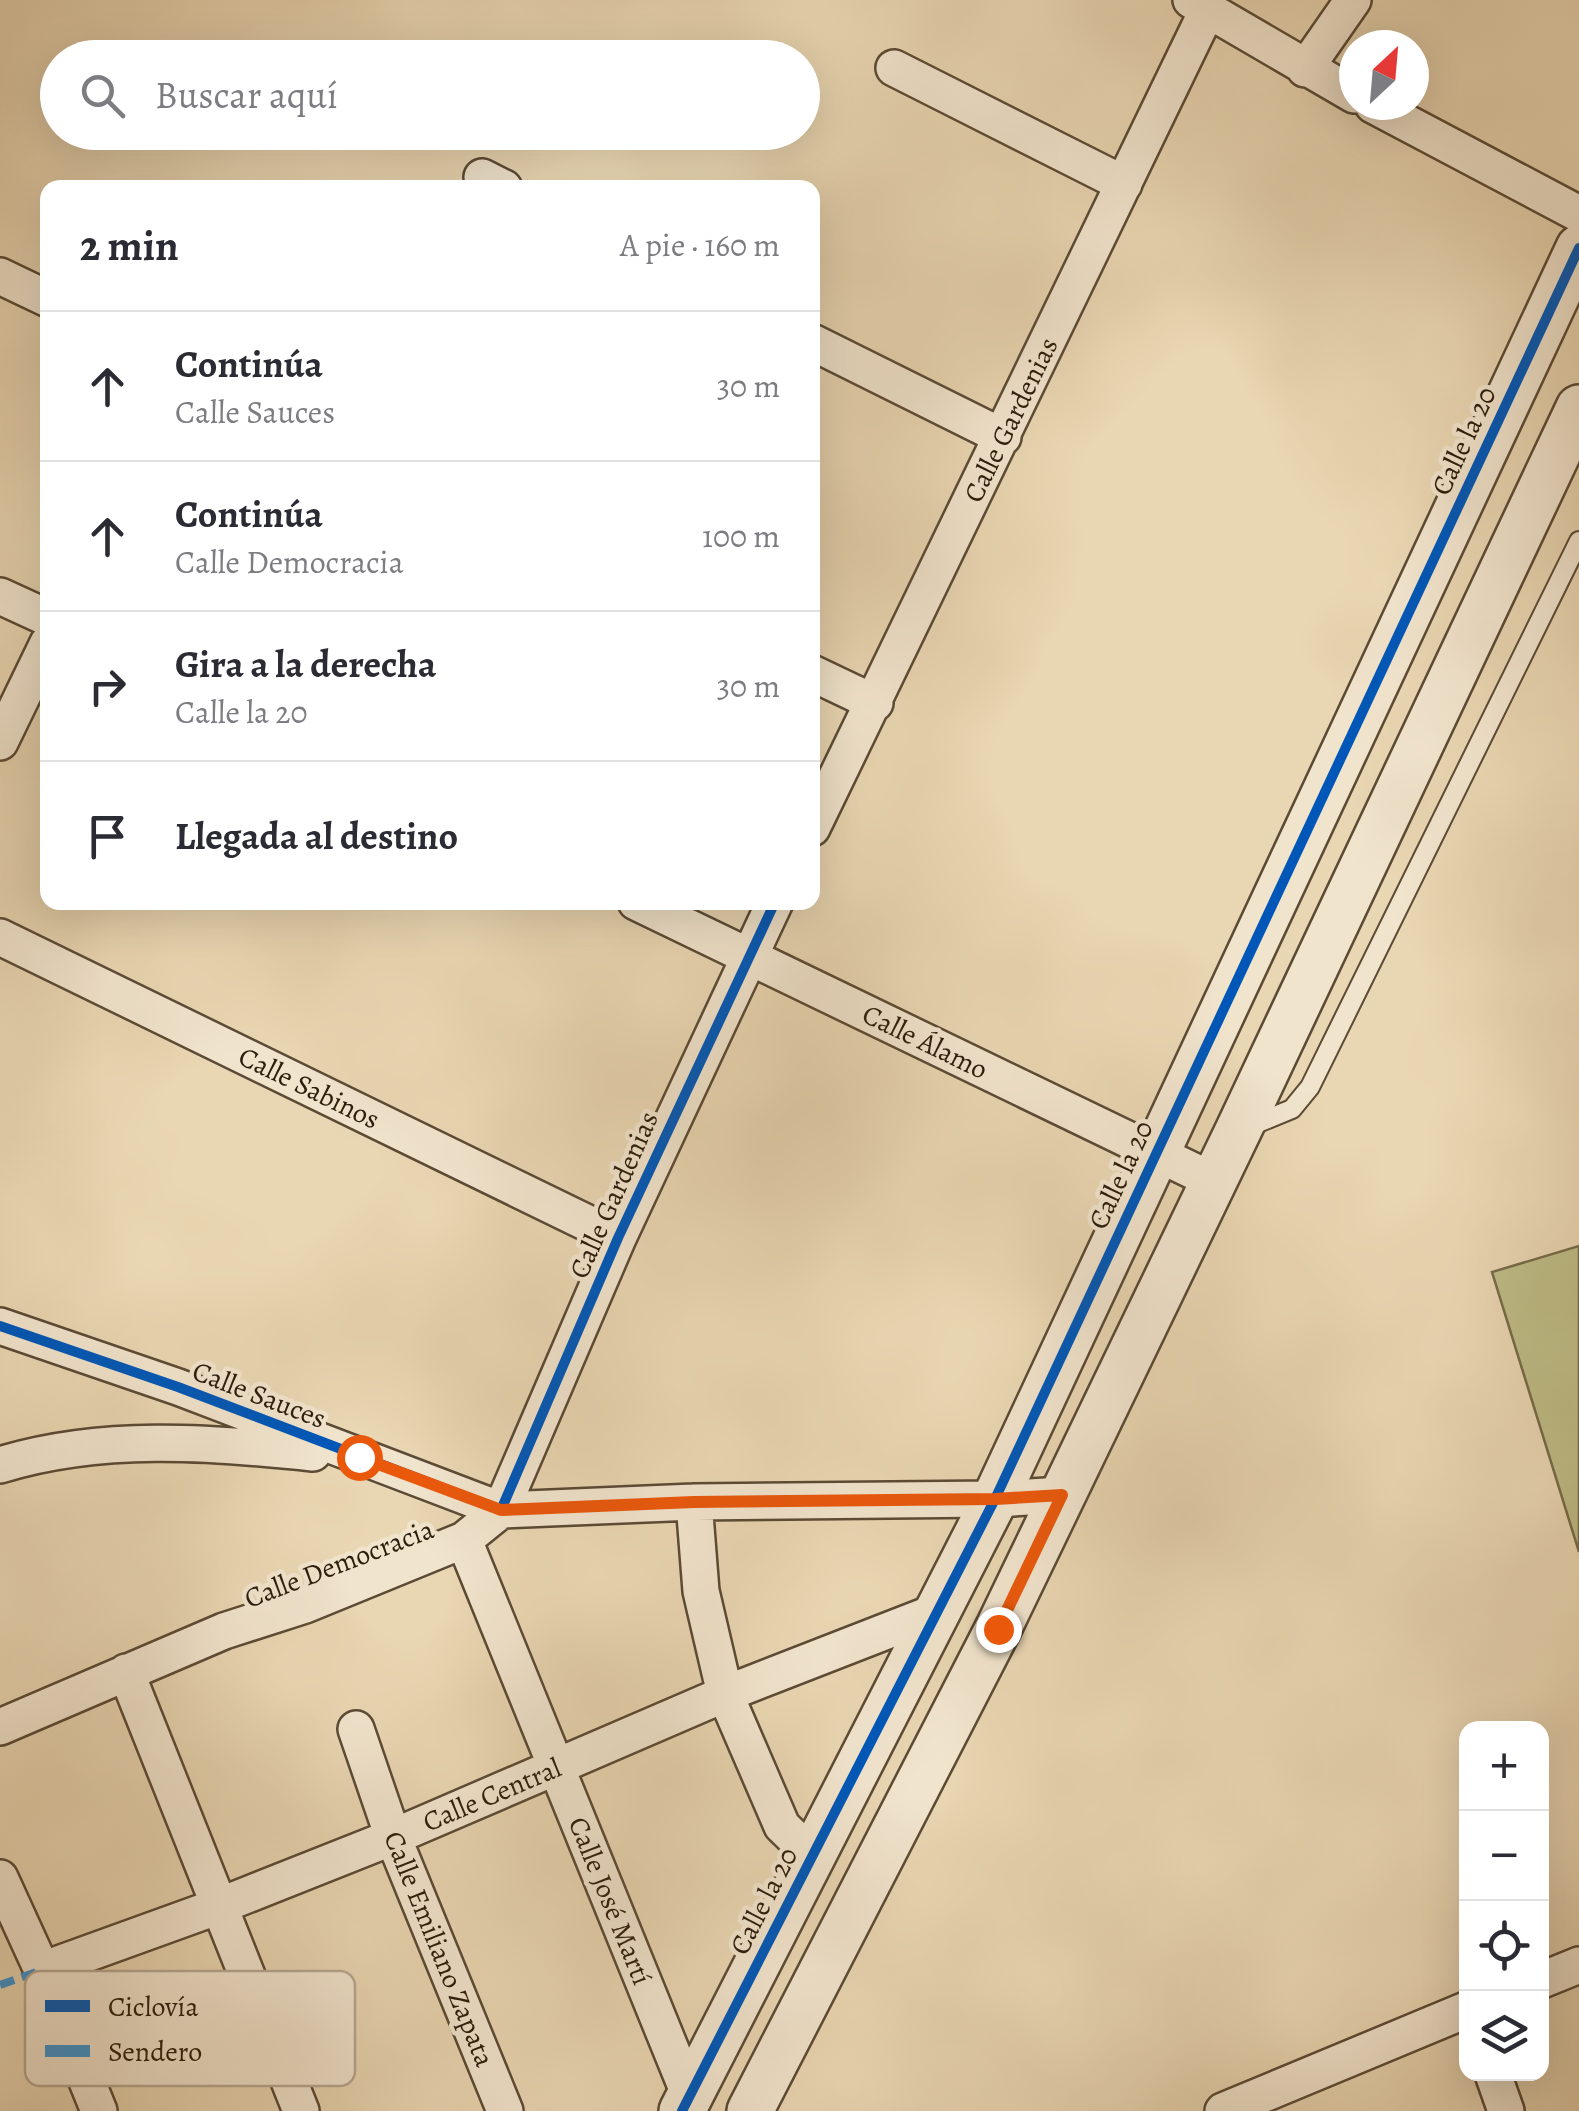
<!DOCTYPE html>
<html lang="es">
<meta charset="utf-8">
<style>
:root{--surface:#fff;--page:#f7f7f7;--text:#2b2b33;--muted:#7c7c81;--line:#e1e1e2}
body{margin:0;font-family:Alegreya,serif;background:var(--page);color:var(--text)}
.controls{position:absolute;right:30px;bottom:30px;display:grid;overflow:hidden;border-radius:20px;box-shadow:0 10px 40px #0002}
.controls button{width:90px;height:90px;display:grid;place-items:center;padding:0;border:0;border-bottom:2px solid var(--line);background:var(--surface);color:var(--text);font:50px sans-serif}
.compass{position:absolute;left:1339px;top:30px;width:90px;height:90px;border-radius:50%;background:var(--surface);box-shadow:0 10px 40px #0002;rotate:26deg}
.stop{position:absolute;width:30px;height:30px;margin:-22px;border:8px solid #ea580c;border-radius:50%;background:#fff}
.stop.end{background:#ea580c;border-color:#fff;box-shadow:0 2px 10px #0008}
.list{margin:0;padding:0;list-style:none}
h2{display:flex;justify-content:space-between;align-items:center;height:130px;margin:0;padding:0 40px;font-size:42px}
h2 small{font-size:32px;font-weight:400;color:var(--muted)}
.list li{display:grid;grid-template-columns:65px 1fr auto;gap:30px;align-items:center;box-sizing:border-box;height:150px;padding:0 40px;border-top:2px solid var(--line)}
.list b{display:block;font-size:38px;white-space:nowrap}
.list p{margin:0;font-size:32px;white-space:nowrap;color:var(--muted)}
.list em{font-size:32px;font-style:normal;color:var(--muted)}
.icon{flex:none;width:55px;height:55px;fill:none;stroke:currentColor;stroke-width:2;stroke-linecap:round;stroke-linejoin:round}
.map{position:relative;flex:none;width:1579px;height:2111px;overflow:hidden}
.search{position:absolute;background:var(--surface);box-shadow:0 10px 40px #0002;left:40px;top:40px;width:780px;height:110px;display:flex;align-items:center;gap:25px;box-sizing:border-box;padding:0 35px;border-radius:55px;color:var(--muted);font-size:38px}
.panel{position:absolute;background:var(--surface);box-shadow:0 10px 40px #0002;left:40px;top:180px;width:780px;height:730px;border-radius:20px}
.map>svg:first-child{display:block}
</style>
<div class="map">
<svg width="1579" height="2111" viewBox="0 0 1579 2111">
<rect width="100%" height="100%" fill="#e9d6b2"/>
<filter id="stains"><feTurbulence type="fractalNoise" baseFrequency=".002" numOctaves="4"/><feColorMatrix values="0 0 0 0 .2 0 0 0 0 .09 0 0 0 0 .02 0 0 0 .5 -.17"/></filter>
<radialGradient id="worn" r=".72"><stop offset=".6" stop-color="#630" stop-opacity="0"/><stop offset="1" stop-color="#630" stop-opacity=".3"/></radialGradient>
<path fill="#bebc87" stroke="#756c49" stroke-width="2.5" d="M1579,1246V1552L1492,1272Z"/>
<g fill="none" stroke-linecap="round" stroke-linejoin="round">
<defs>
<path id="service" d="M1248,1127L1292,1109L1310,1087L1579,541"/>
<path id="minor" d="M1191,0L1354,95
M894,68L1124,184
M1305,69L1353,0
M1373,105L1579,214
M482,177L504,188
M0,276L48,299
M812,342L1003,437
M0,596L48,618
M812,673L875,703
M0,742L48,643
M812,828L1207,11
M636,902L1214,1181
M0,937L618,1238
M0,1326L178,1387L501,1510L618,1238L775,902
M0,1465C100,1434 210,1442 313,1453
M694,1502L701,1591L725,1694L782,1826L813,1856
M464,1540L689,2094
M126,1672L301,2111
M0,1727L224,1631L305,1605L464,1540L501,1510L694,1502L995,1499L1063,1495
M356,1729L393,1837L505,2111
M0,1878L42,1970L99,2111
M42,1970L219,1906L393,1837L725,1694L938,1611
M1542,1980L1579,1965
M1493,2074L1506,2111
M1223,2111L1466,2010"/>
<path id="tertiary" d="M682,2111L995,1499L1579,248
M750,2111L998,1629L1238,1131L1579,408"/>
</defs>
<use href="#service" stroke="#5b4a35" stroke-width="22"/>
<use href="#minor" stroke="#5b4a35" stroke-width="40"/>
<use href="#tertiary" stroke="#5b4a35" stroke-width="50"/>
<use href="#service" stroke="#f1e4cd" stroke-width="18"/>
<use href="#minor" stroke="#f1e4cd" stroke-width="35"/>
<use href="#tertiary" stroke="#f1e4cd" stroke-width="45"/>
<path stroke="#3c94d2" stroke-width="8" stroke-dasharray="15 8" stroke-linecap="butt" d="M0,1985L42,1970"/>
<defs>
<path id="cycleway" d="M0,1326L178,1387L501,1510L618,1238L775,902
M682,2111L995,1499L1579,248"/>
</defs>
<use href="#cycleway" stroke="#f1e4cd" stroke-width="16"/>
<use href="#cycleway" stroke="#0057b8" stroke-width="10"/>
</g>
<g fill="none" stroke-linecap="round" stroke-linejoin="round">
<path stroke="#ea580c" stroke-width="12" d="M359,1457L501,1510L694,1502L995,1499L1062,1495L998,1629"/>
</g>
<g text-anchor="middle" dominant-baseline="central" stroke-width="9" stroke-linejoin="round" paint-order="stroke">
<g font-size="28" fill="#2c1c0b" stroke="#f1e4cd">
<text transform="translate(1011 420) rotate(-64)">Calle Gardenias</text>
<text transform="translate(1464 441) rotate(-65)">Calle la 20</text>
<text transform="translate(925 1042) rotate(26)">Calle Álamo</text>
<text transform="translate(309 1088) rotate(26)">Calle Sabinos</text>
<text transform="translate(1121 1175) rotate(-65)">Calle la 20</text>
<text transform="translate(614 1195) rotate(-66)">Calle Gardenias</text>
<text transform="translate(259 1395) rotate(21)">Calle Sauces</text>
<text transform="translate(339 1564) rotate(-21)">Calle Democracia</text>
<text transform="translate(492 1795) rotate(-23)">Calle Central</text>
<text transform="translate(610 1901) rotate(68)">Calle José Martí</text>
<text transform="translate(764 1901) rotate(-63)">Calle la 20</text>
<text transform="translate(439 1949) rotate(68)">Calle Emiliano Zapata</text>
</g>
</g>
<rect x="25" y="1971" width="330" height="115" rx="15" fill="#f1e4cd" stroke="#b6a893" stroke-width="2.5"/>
<rect x="45" y="2000" width="45" height="12" fill="#0057b8"/>
<rect x="45" y="2045" width="45" height="12" fill="#3c94d2"/>
<g font-size="28" fill="#2c1c0b">
<text x="108" y="2016">Ciclovía</text>
<text x="108" y="2061">Sendero</text>
</g>
<rect width="100%" height="100%" filter="url(#stains)"/>
<rect width="100%" height="100%" fill="url(#worn)"/>
</svg>
<div class="controls">
<button>+</button>
<button>−</button>
<button><svg class="icon" aria-label="locate" viewBox="0 0 24 24"><circle cx="12" cy="12" r="6"/><path d="M12 2v4M12 18v4M2 12h4M18 12h4"/></svg></button>
<button><svg class="icon" aria-label="layers" viewBox="0 0 24 24"><path d="M12 4l9 5-9 5-9-5zM3 14l9 5 9-5"/></svg></button>
</div>
<svg class="compass" viewBox="-18 -18 36 36"><path d="M0-13l5 13h-10z" fill="#e53935"/><path d="M0 13l5-13h-10z" fill="#7c7c81"/></svg>
<div class="stop" style="left:359px;top:1457px"></div>
<div class="stop end" style="left:998px;top:1629px"></div>
<div class="search"><svg class="icon" aria-label="search" viewBox="0 0 24 24"><circle cx="10" cy="10" r="6"/><path d="M15 15l6 6"/></svg>Buscar aquí</div>
<section class="panel">
<h2>2 min<small>A pie · 160 m</small></h2>
<ul class="list">
<li><svg class="icon" aria-label="ahead" viewBox="0 0 24 24"><path d="M12 20V5M6 11l6-6 6 6"/></svg><div><b>Continúa</b><p>Calle Sauces</p></div><em>30 m</em></li>
<li><svg class="icon" aria-label="ahead" viewBox="0 0 24 24"><path d="M12 20V5M6 11l6-6 6 6"/></svg><div><b>Continúa</b><p>Calle Democracia</p></div><em>100 m</em></li>
<li><svg class="icon" aria-label="right" viewBox="0 0 24 24"><path d="M7 20v-9h11M14 6l5 5-5 5"/></svg><div><b>Gira a la derecha</b><p>Calle la 20</p></div><em>30 m</em></li>
<li><svg class="icon" aria-label="arrive" viewBox="0 0 24 24"><path d="M6 21V4h12l-3 4 3 4H6"/></svg><div><b>Llegada al destino</b></div></li>
</ul>
</section>
</div>
